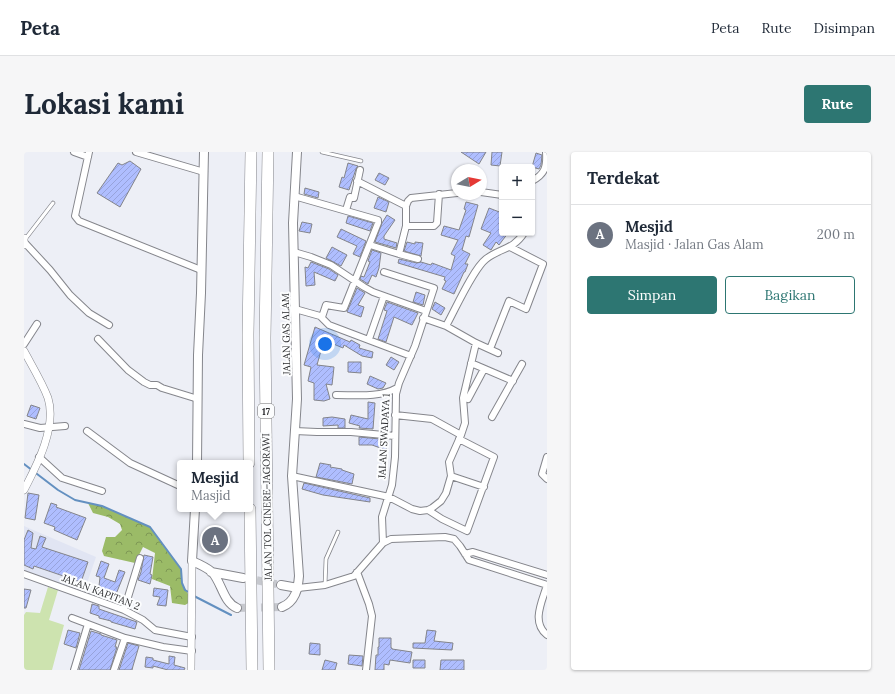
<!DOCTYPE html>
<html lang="id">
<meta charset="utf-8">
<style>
:root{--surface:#fff;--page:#f6f6f7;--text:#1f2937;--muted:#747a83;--line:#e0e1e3;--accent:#2d7672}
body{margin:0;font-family:Lora,serif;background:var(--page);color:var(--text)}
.controls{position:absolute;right:12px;top:12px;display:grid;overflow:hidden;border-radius:4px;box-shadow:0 1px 3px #0004}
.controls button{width:36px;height:36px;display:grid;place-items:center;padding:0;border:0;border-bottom:1px solid var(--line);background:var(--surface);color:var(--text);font:20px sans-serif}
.compass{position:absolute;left:427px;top:12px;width:36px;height:36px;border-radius:50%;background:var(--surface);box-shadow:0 1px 3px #0004;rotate:80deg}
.you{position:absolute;left:301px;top:192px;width:14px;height:14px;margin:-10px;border:3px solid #fff;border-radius:50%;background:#1a73e8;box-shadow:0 0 0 6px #1a73e833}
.badge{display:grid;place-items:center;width:26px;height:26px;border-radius:50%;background:var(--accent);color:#fff;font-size:13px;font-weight:700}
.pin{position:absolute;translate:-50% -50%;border:2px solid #fff;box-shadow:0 1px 4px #0006}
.popup{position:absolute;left:153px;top:308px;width:76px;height:52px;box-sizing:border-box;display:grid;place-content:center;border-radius:4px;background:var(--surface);filter:drop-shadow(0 1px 3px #0005);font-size:13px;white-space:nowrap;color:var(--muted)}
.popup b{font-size:15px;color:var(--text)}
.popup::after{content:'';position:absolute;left:50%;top:100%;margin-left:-8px;border:8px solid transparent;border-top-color:var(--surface)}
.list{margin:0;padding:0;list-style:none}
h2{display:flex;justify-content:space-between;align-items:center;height:52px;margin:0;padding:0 16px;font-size:17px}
h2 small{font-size:13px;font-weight:400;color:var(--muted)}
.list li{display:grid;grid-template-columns:26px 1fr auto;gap:12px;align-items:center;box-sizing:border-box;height:60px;padding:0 16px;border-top:1px solid var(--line)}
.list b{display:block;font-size:15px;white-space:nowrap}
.list p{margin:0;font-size:13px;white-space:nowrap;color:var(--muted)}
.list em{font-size:13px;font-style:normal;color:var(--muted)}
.actions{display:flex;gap:8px;padding:12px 16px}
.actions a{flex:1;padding:9px 0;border:1px solid var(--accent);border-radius:4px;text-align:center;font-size:14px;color:var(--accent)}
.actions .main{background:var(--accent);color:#fff}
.map{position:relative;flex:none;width:523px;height:518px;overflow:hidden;border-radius:4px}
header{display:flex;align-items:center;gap:24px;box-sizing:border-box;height:56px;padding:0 20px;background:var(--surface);border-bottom:1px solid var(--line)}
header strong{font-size:19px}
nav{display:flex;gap:22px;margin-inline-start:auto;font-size:14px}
.intro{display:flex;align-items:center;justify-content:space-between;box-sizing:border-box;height:96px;padding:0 24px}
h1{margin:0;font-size:28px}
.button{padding:10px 18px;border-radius:4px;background:var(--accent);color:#fff;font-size:14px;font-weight:700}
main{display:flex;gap:24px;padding:0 24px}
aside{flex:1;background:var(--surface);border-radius:4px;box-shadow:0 1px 3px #0004}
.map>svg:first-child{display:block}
</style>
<header>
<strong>Peta</strong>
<nav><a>Peta</a><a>Rute</a><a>Disimpan</a></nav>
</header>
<div class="intro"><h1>Lokasi kami</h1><a class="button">Rute</a></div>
<main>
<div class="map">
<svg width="523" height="518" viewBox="0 0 523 518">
<defs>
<pattern id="forest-crowns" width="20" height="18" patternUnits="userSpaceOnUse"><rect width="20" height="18" fill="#9bbb67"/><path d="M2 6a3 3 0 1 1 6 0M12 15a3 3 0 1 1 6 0" fill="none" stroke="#7e9855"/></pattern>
<pattern id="building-hatch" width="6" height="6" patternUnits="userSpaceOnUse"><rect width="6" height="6" fill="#afbeff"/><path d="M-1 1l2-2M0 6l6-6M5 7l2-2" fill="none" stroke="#97a3db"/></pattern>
</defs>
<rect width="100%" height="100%" fill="#edeff6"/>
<path fill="#e1e5f3" d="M0,374L72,405L60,440L0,420Z"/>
<path fill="#cde3af" d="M24,435L34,438L25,468L40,473L28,518H0V463L2,460L16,461Z"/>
<path fill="url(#forest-crowns)" d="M64,351L78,354L126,375L157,417L158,431L168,449L161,453L148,451L146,434L128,427L131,401L119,395L111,411L80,404L78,399L82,385H91L98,378L96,372L84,365L69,361Z"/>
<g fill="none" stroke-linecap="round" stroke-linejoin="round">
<path stroke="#6390c0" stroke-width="2" d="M0,312L34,338L51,348L78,354L126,375L157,417L158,431L161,438L166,441
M170,444L207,463"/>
</g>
<path fill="url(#building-hatch)" stroke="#83848a" d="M437,0H462L455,12Z
M468,0H478L476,14L467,13Z
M512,1L518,3L517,13L515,17L508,15Z
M106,9L117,17L96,55L73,41L94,11L98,13Z
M324,11L334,14L332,17L325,38L315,35L318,25L320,26Z
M355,21L365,26L361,33L351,28Z
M281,36L295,40L294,46L280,42Z
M354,45L365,50L362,60L350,56Z
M442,50L454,53L445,85L442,84L438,98L446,102L441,112H444L441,120H440L430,142L418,137L422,129L420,128L421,125L374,111L375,107L393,111L397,110L407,113L408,111L427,118L431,104L427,102L434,88L417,83L420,74L435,78L442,58L440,57Z
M465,56L478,61L475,72L478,74V81H484L475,93L472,90L467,98L459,93L467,81L457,77Z
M363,63L371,68L360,84V87L373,91L372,96L351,90L358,71Z
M324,64L349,71L346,79L322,71Z
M278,70L288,72L286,81L275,79Z
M317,77L342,89L336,105L329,102L333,94L313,85Z
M383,90L391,92V90L399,91L397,104L380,99Z
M308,95L323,103L317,114L302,106Z
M348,98L357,101L355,116L352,125L348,123L344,132L336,127L337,124L340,125L346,110L344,109Z
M287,110L305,117L314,123L311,129L290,120L291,133L282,134L281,115L284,116Z
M333,136L341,141L334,153L340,155L337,165L323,160Z
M392,140L401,143L399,153L389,150Z
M363,150L394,161L388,173L370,165L362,190L354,187L363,159L360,158Z
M411,150L421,156L417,163L408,157Z
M291,175L326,190L327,188L336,193L335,196L349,200L348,206L338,204L320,193L319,196L300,188L293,213L310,215L308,233L302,232L306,247L300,249L290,248V231L284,229L287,215L280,213Z
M367,205L375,210L370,218L362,213Z
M324,210H337V221L324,220Z
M346,224L362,231L359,236L354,237L343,232Z
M344,250L351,251L349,277L335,276L336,274L325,271L327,263L344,267Z
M7,253L16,256L12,267L3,264Z
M308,265L321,267V276H314V273L299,274V266Z
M335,285L356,287L364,289L362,298L348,293H335Z
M296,311L307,313L306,315L318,317V318L330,322L328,332L292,325Z
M280,331L346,346V350L299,343L278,337Z
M4,341L15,343L11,368L1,366Z
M27,351L33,353L32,355L62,366L53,388L30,378L31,375L20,371Z
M4,378L9,381L7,396L12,397L16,384L22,386L18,395L64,410L57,430L10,414L9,417L0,413V388Z
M187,379L199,384L197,399L182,393Z
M120,403L129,405L126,422L128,423L126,432L114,428L117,420Z
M77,409L85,412L80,426L91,430L95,418L101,420L90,447L81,444L74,443L76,425L72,424Z
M130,436L144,438L142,454L133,453L136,445L129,444Z
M0,437L7,438L2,456H0Z
M68,452L75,454V457L113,470L111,477L87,470V469L75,466V464L66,461Z
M44,478L56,481L52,496L40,492Z
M403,478L412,479L410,489L429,491L428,498L389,496V491H401Z
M67,479L77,482V483L93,488L91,495H93L86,518H55Z
M355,486H367V496H368V497L388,500L386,511L366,508L365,513L360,512V518H351L352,503H354V495H355Z
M104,491L115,494L109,514L108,518H95Z
M286,491L296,492V503L285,502Z
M325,503L339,504L338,514L324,512Z
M145,504L151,505L150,513L161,516L160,518H144L129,514V516L121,515L122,505L129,506V508L145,512Z
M301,508L313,511L311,518H298Z
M389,508H401V516H389Z
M417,508H440V518H416Z"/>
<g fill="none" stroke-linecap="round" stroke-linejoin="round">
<path stroke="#c6c8ce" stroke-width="8" stroke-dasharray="8 4" stroke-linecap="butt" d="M221,426L257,433
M213,456L258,455"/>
<defs>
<path id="service" d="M298,0L337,9
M2,86L29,51
M301,433L302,407L314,380"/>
<path id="minor" d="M50,0L64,5
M65,0L51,64L55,69L177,118
M112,0L180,20
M333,29L382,54
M508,29C521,22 523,15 522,0
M457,40L478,43
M270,44L354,68V71L320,156L302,153L298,165
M322,58L326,45L330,46L336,18
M382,74H410L413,71L415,42
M1,91L26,118L46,143L65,161L85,173
M346,93L375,102L382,74V54L384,49L387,46L433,41
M270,100L287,105L307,113L340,135L349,140L402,159
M375,102L394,107
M271,157L296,164L305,173L387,204
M399,166L422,174L452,191L474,201
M422,174C431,158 449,117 462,107C476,96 489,98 500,81
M74,187L104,218L120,230L126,233H133L138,236L174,247
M345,187L360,144
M0,192L13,172
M466,197L485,149L502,157L519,112L486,95
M447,211L489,229
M312,243C332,243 355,246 373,236
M444,247L460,217
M371,263L408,267L437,283
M468,265L498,212
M0,272L16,276L41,274
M63,279L106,311L156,334
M271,279L293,280H327L371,284
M15,305L38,326L78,339
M523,305L518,322L523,327
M268,324L365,345L388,357L396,359L404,358L408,356L417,349L422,341L427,324L425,310L437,283L441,271L439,246L452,191
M427,324L460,335
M404,358L418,367L443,379L470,305L435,287
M359,391L358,365L368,333L371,305L372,242L375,231L391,194L410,136L360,120
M441,402L449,400L523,423
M333,420L345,452L348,464L342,518
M0,422L100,458L119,468L131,478L168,485
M523,433C518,450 507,470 523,483
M274,436L301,433L330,424L359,391L367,387L421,385L430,387L436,394L445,408L523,433
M100,458L116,406
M48,466L101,486L139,495L168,499
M50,518L64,472
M90,518L101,486"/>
<path id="tertiary" d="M0,86V93
M0,199C8,214 18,230 24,246C33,275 13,313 0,338
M167,518L168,409"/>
<path id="secondary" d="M173,311L174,203L177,141L180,0
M171,357L168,409C175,412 182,415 188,420C198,431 199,450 213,456
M187,420L219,426
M257,433L274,436
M258,455C271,450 274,437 275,424L268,324L273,247L269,71L273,0"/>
<path id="motorway" d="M244,0L241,186L245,518
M225,311L224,183L227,0
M226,357L228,518"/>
</defs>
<use href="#service" stroke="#85868c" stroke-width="4.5"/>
<use href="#minor" stroke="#85868c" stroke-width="8"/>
<use href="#tertiary" stroke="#85868c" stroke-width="8"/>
<use href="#secondary" stroke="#85868c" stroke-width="10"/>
<use href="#motorway" stroke="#85868c" stroke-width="12"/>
<use href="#service" stroke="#fff" stroke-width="3"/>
<use href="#minor" stroke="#fff" stroke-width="6"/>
<use href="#tertiary" stroke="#fff" stroke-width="7"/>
<use href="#secondary" stroke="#fff" stroke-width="8"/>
<use href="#motorway" stroke="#fff" stroke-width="11"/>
</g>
<g text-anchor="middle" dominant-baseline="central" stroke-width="4" stroke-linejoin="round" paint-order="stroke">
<rect fill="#fcfdfe" stroke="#68696b" stroke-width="1" x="234" y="252" width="16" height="14" rx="3"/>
<g font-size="9" font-weight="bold" fill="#292a2c">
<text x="242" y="259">17</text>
</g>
<g font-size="10" fill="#292a2c" stroke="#fcfdfe">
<text transform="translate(262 182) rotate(-91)">JALAN GAS ALAM</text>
<text transform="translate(360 284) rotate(-87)">JALAN SWADAYA 1</text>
<text transform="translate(243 355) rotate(-91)">JALAN TOL CINERE–JAGORAWI</text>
<text transform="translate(77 440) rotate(21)">JALAN KAPITAN 2</text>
</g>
</g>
</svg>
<div class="controls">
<button>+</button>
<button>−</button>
</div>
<svg class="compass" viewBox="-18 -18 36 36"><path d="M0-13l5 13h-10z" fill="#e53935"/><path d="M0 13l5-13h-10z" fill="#747a83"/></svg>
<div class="you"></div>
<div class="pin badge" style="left:191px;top:388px;background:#6b7280">A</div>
<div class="popup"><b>Mesjid</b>Masjid</div>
</div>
<aside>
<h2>Terdekat<small></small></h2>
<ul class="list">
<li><span class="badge" style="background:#6b7280">A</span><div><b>Mesjid</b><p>Masjid · Jalan Gas Alam</p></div><em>200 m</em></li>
</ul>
<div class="actions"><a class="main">Simpan</a><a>Bagikan</a></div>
</aside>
</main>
